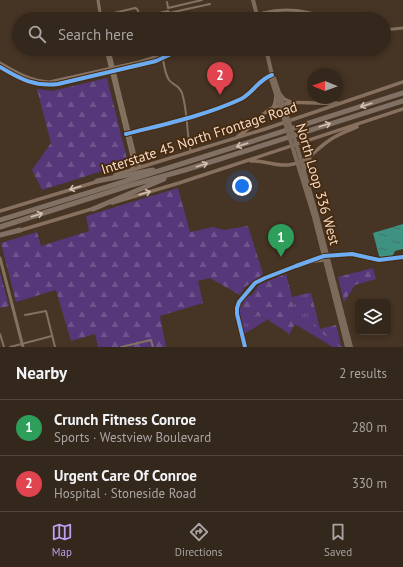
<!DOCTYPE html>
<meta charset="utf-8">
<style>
:root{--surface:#34271b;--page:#3c2f24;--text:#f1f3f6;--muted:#a9a5a3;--line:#4e443a;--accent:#bca0f2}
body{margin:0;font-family:"PT Sans",sans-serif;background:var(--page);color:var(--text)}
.controls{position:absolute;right:12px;bottom:12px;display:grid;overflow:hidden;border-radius:6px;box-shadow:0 2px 6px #0003}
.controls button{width:36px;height:36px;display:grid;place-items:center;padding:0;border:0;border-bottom:1px solid var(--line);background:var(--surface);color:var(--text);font:20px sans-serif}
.compass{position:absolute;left:307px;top:68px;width:36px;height:36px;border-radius:50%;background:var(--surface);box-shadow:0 2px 6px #0003;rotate:271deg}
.you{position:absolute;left:242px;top:186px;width:14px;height:14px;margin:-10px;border:3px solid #fff;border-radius:50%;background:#1a73e8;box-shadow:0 0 0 6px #1a73e833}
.badge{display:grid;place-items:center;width:26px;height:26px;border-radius:50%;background:var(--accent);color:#fff;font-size:13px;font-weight:700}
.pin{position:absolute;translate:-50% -33px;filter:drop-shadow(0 1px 2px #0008)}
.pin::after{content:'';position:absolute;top:21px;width:14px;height:12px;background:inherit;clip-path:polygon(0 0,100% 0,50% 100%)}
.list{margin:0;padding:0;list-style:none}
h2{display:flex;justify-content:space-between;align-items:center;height:52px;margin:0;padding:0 16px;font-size:17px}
h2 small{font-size:13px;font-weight:400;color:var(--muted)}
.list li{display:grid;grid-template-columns:26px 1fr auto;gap:12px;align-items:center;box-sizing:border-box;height:56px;padding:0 16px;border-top:1px solid var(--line)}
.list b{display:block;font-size:15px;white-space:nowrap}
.list p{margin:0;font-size:13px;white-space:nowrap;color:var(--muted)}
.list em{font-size:13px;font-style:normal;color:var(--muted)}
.icon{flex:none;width:22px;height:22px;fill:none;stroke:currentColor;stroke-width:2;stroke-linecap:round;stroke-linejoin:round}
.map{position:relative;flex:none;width:403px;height:347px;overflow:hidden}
.search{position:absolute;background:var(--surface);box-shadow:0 2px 6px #0003;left:12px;right:12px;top:12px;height:44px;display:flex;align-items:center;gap:10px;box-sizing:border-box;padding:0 14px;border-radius:22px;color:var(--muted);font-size:15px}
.sheet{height:164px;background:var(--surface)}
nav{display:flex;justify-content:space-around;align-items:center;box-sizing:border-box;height:56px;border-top:1px solid var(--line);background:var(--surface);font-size:11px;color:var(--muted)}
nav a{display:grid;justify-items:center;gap:2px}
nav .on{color:var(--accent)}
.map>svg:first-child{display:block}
</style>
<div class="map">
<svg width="403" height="347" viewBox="0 0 403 347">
<defs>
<pattern id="grass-tufts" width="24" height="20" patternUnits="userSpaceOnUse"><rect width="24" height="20" fill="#56387a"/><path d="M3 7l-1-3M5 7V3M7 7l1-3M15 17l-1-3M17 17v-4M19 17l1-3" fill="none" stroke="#6f548c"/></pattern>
<pattern id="forest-firs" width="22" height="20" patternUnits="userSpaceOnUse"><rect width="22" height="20" fill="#56387a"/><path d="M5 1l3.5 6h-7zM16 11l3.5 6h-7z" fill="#6f548c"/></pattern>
<pattern id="water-ripples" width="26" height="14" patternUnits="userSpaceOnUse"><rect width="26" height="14" fill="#3d9281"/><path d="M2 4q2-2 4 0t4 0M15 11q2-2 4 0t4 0" fill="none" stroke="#417669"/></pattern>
</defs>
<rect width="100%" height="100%" fill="#463424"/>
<path fill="url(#grass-tufts)" d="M308,293L316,330L341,345L342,347H333L295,324L292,297Z
M242,302V308L255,315L262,317L267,320L244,334C242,323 236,312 242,302Z"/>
<path fill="url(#forest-firs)" d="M107,78L128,163L42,190L32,170L51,143L37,89L52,91Z
M178,188L190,232L213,227L224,230L248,226L263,274L245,287L240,295L210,278L198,281L203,303L160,316L166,347H98L95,334L71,341L56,290L16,302L1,243L37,232L41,246L89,231L86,216Z
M373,268L376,279L355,285L344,302L338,277Z
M0,273L9,306L0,308Z
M286,274L292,297L295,324L289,335C284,328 274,326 268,319L267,320L263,317L255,315L242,308L243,302L249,295L251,296L260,284Z
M308,293H311L320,329L336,325L341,345L316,330Z"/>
<path fill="url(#water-ripples)" d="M403,224V249L395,251L392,257L382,258L379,256L373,233Z"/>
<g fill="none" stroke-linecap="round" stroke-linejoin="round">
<path stroke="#857160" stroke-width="2" d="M167,2L168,8
M168,8L202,0
M169,12L170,19
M169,13L210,4
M110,14L111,19
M101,16L135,8L137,9L141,17L168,11
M119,49H121
M159,49L161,55
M161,53L162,51V49
M163,59C164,65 165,74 169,80C173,85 179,85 182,93C188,112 186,132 191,152
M25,315L46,311L55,347
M0,334L4,347
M10,347L52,336
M121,347L151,340L153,347"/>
<path stroke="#857160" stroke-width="3" d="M98,0L101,19
M248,19C253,16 258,15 263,13C289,6 308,12 334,19
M384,30L403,28
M107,49V54L134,165L132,169
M108,49L110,54L137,164L142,167
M0,63C16,72 30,81 49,82L139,62L164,54L175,49
M0,67C20,79 35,87 58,84L156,61L182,49
M126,134C165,124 204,116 241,99C253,93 259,79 272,75
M0,258L23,347
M309,262L325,260
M245,347L237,314V308L239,302L255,283L265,278L296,266L324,256L352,254L379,260L403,257"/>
<path stroke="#87705d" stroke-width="3.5" d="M280,94L284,99L291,102
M273,108L275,103L276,96
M238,136C251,129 259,115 272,108C293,98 316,105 337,103
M251,161C263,160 275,166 288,165C307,163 313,152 327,142C335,135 347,131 357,127
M304,171L305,165L310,159
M115,175L265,129L403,82
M112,203L179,183L403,109
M0,211L99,181
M18,231L95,208"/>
<path stroke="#7c6a5b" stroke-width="4" d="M253,0L258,19
M266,49L272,75L271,79L282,113
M272,75L274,78L286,113
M298,150L317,216L351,347
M294,152L314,217L347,347"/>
<path stroke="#817165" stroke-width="5" d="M97,181L153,170
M93,209L164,179
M0,220L181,164L403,93
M0,227L128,186L185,170L403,101
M0,235L20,230"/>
<path stroke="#7c6a5b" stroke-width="4" d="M282,113L294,152
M286,113L298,150"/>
<defs>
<path id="cycleway" d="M0,67C20,79 35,87 58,84L156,61L182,49
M126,134C165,124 204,116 241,99C253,93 259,79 272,75
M245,347L237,314V308L239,302L255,283L265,278L296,266L324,256L352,254L379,260L403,257"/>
</defs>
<use href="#cycleway" stroke="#48290c" stroke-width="6"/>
<use href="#cycleway" stroke="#6dadf4" stroke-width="4"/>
</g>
<defs><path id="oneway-shaft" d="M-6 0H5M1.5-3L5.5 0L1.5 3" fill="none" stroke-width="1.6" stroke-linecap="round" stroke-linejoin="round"/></defs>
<g stroke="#d4c0b2">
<use href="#oneway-shaft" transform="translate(366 105) rotate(162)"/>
<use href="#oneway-shaft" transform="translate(325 125) rotate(-17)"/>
<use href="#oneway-shaft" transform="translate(242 145) rotate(162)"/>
<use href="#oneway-shaft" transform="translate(202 165) rotate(-18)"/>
<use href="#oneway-shaft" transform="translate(37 215) rotate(-18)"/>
</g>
<g stroke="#d6c0b0">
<use href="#oneway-shaft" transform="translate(75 188) rotate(163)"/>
<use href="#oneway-shaft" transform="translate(145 193) rotate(-17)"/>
</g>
<g text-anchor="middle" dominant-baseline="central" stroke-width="3.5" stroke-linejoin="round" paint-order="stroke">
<g font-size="14" fill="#f0dbcc" stroke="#48290c">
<text transform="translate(199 138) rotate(-18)">Interstate 45 North Frontage Road</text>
<text transform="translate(318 184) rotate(74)">North Loop 336 West</text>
</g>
</g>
</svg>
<div class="controls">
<button><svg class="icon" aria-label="layers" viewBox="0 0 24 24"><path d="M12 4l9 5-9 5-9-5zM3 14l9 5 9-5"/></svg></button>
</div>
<svg class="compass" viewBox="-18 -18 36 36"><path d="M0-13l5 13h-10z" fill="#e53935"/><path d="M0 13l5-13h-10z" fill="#a9a5a3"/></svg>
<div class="you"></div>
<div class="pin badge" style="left:281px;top:257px;background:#2e9e5b">1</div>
<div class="pin badge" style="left:220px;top:95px;background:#e0444e">2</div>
<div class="search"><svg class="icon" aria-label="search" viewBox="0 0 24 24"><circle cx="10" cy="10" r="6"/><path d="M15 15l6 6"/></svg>Search here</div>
</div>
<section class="sheet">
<h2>Nearby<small>2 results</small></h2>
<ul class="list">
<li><span class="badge" style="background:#2e9e5b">1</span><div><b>Crunch Fitness Conroe</b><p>Sports · Westview Boulevard</p></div><em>280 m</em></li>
<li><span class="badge" style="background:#e0444e">2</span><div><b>Urgent Care Of Conroe</b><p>Hospital · Stoneside Road</p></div><em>330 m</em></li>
</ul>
</section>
<nav>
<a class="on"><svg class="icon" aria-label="map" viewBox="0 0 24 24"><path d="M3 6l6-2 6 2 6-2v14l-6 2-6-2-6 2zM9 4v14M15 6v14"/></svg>Map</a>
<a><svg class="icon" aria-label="directions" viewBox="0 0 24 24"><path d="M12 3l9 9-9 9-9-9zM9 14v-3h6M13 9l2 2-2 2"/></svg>Directions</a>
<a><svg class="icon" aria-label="saved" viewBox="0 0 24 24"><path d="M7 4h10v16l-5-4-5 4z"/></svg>Saved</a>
</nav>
